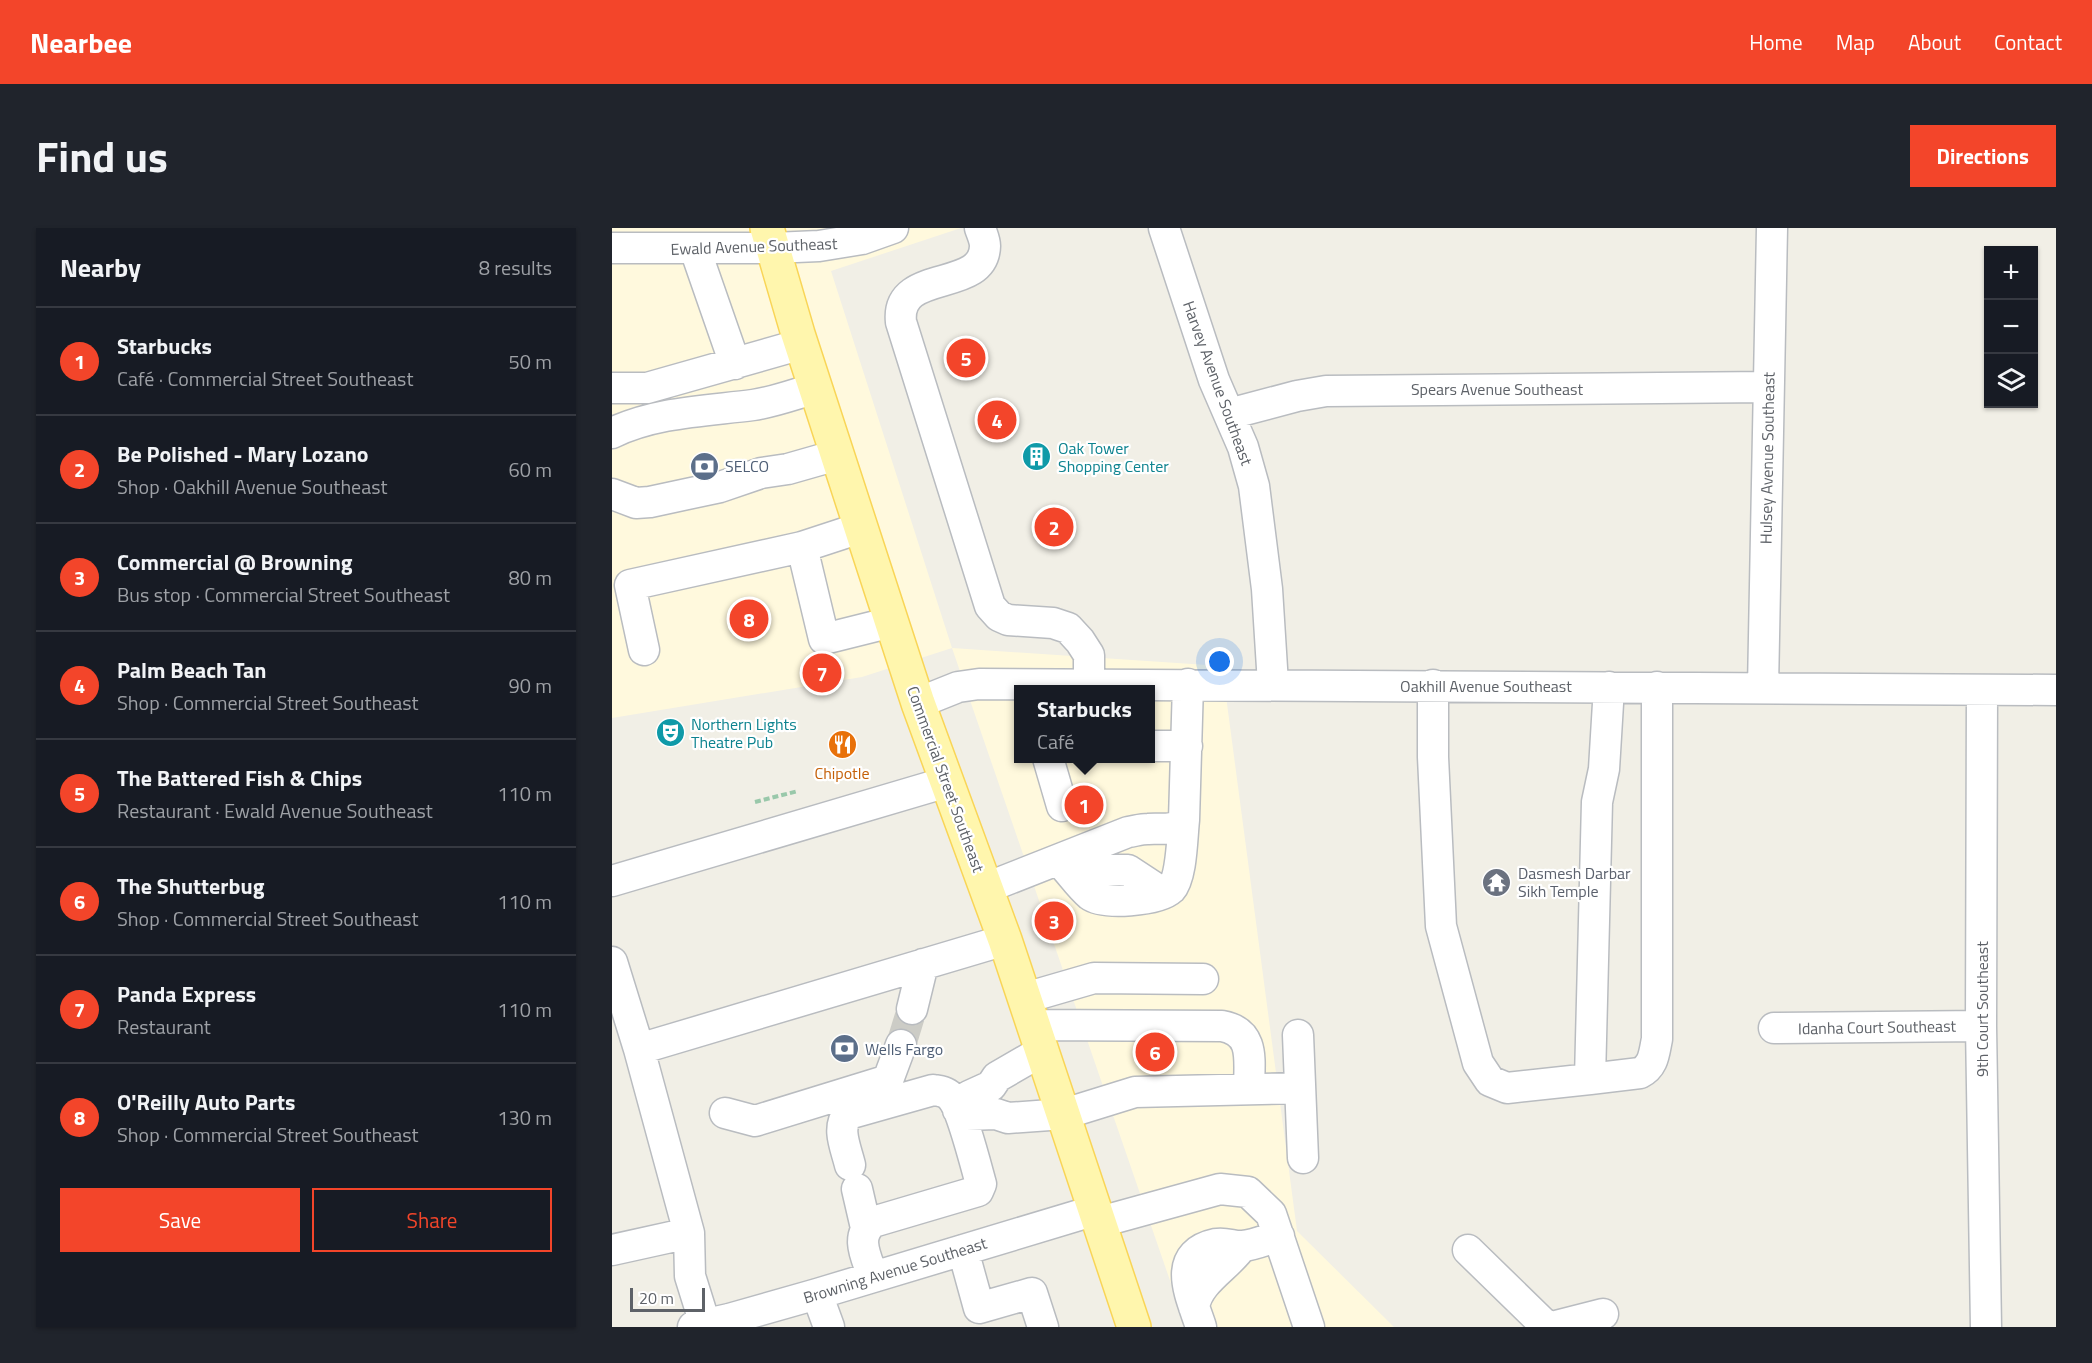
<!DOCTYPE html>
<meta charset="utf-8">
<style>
:root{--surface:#171b24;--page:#20242c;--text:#f1f3f6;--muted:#9ea1a6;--line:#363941;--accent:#f3452a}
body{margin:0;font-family:"Titillium Web",sans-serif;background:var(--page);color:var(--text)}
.controls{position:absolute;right:18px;top:18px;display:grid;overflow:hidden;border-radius:0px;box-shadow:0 2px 4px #0004}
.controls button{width:54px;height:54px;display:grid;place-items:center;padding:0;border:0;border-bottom:2px solid var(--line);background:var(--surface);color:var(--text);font:30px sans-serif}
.scale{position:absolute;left:18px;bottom:15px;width:75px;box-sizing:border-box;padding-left:6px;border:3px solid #5e6268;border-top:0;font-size:16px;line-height:21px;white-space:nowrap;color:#5e6268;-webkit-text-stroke:4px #fff;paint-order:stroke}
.you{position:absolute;left:608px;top:434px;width:21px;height:21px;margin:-15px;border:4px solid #fff;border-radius:50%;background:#1a73e8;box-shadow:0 0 0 9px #1a73e833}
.badge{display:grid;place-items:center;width:39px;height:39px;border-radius:50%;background:var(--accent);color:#fff;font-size:20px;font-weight:700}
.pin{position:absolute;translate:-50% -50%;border:3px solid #fff;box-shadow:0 2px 6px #0006}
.popup{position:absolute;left:402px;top:457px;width:141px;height:78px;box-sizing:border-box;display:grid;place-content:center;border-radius:0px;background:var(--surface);filter:drop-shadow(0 2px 4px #0005);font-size:20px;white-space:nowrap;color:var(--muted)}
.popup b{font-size:22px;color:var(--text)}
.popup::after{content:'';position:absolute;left:50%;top:100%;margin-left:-12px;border:12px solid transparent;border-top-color:var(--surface)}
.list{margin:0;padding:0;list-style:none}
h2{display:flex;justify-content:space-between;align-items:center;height:78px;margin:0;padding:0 24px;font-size:26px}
h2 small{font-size:20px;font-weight:400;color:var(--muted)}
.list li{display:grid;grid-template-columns:39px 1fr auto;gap:18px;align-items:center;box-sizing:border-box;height:108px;padding:0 24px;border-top:2px solid var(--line)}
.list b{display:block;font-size:22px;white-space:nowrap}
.list p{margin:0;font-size:20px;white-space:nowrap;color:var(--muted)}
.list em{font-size:20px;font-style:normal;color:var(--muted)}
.actions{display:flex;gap:12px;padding:18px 24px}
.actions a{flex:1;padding:14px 0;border:2px solid var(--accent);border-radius:0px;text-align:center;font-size:21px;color:var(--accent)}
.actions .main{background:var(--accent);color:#fff}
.icon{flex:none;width:33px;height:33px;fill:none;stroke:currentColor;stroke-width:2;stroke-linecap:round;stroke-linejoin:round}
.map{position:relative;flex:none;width:1444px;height:1099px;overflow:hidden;border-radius:0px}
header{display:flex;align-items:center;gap:36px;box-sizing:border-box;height:84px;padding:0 30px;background:var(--accent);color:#fff}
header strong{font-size:28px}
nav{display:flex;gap:33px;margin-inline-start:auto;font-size:21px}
.intro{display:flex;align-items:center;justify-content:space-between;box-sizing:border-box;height:144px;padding:0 36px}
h1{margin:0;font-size:42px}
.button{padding:15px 27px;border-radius:0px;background:var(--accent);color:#fff;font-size:21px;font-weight:700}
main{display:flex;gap:36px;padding:0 36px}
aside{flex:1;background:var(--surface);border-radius:0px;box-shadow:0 2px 4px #0004}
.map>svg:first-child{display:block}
</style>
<header>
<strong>Nearbee</strong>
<nav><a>Home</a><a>Map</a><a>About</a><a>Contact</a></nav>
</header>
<div class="intro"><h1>Find us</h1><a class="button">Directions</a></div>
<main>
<aside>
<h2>Nearby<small>8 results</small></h2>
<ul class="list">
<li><span class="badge">1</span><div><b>Starbucks</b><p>Café · Commercial Street Southeast</p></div><em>50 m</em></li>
<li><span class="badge">2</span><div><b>Be Polished - Mary Lozano</b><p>Shop · Oakhill Avenue Southeast</p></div><em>60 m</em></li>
<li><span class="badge">3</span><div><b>Commercial @ Browning</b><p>Bus stop · Commercial Street Southeast</p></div><em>80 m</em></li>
<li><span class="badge">4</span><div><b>Palm Beach Tan</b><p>Shop · Commercial Street Southeast</p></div><em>90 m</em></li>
<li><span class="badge">5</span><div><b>The Battered Fish &amp; Chips</b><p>Restaurant · Ewald Avenue Southeast</p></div><em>110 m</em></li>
<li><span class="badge">6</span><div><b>The Shutterbug</b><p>Shop · Commercial Street Southeast</p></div><em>110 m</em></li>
<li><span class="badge">7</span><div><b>Panda Express</b><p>Restaurant</p></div><em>110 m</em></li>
<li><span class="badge">8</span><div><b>O'Reilly Auto Parts</b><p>Shop · Commercial Street Southeast</p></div><em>130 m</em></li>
</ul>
<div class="actions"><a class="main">Save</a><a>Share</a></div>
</aside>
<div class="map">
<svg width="1444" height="1099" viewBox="0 0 1444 1099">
<rect width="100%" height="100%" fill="#f1efe6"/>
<path fill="#fff9dd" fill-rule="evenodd" d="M0,0H349L219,43L340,420L610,438L685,1003L782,1099H574L340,420L250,449L0,490ZM406,462H538V530H406Z"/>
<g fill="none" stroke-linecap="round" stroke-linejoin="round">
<path stroke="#ccccc6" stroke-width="30" stroke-dasharray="30 15" stroke-linecap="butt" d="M289,817L300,781"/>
<defs>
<path id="minor" d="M368,0C370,6 373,12 373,18C372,66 283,39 289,94L378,378L387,388L396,392L441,395L456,400L468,413L477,427V456
M552,0L602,152L631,219L642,258L655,361L661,456
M0,20H161L207,18L250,11L281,0
M83,21L123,136
M0,160H35L190,116
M617,186L685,168L714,163L1156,159
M0,205C43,184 94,183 141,177C162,174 183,166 204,160
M0,266L24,275L38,274L108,259L149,245L176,241L225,227
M248,300L190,319L212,411L280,394
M32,422L18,357L190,319
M821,457V529L829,698L866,835L878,853L895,860L978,851L985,574L992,541L997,459
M1151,460L1160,0
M1370,462L1369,798L1374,1099
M306,475L346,459L367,456L1444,462
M538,518H575
M436,530L450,578
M446,632C457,642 466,657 478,667C491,677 546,673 559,661C570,649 570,609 572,592
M455,641L516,642L551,665
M0,653L335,554
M374,660L516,604C523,603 529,601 536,601C550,600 563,604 572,592L576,456
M0,734L27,821L77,1005L0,1022
M413,770L482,750L591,751
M300,781L311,736
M421,797L610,798C644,804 637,834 637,861
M1162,800L1369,798
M686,807L691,930
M27,821L393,712
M430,823L385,849L379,858L357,868L346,882L354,887L384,886L396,890L452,886L523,864L688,860
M978,851L1028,845C1042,838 1042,825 1045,811V459
M113,885L143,893L276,852L289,817
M238,937C234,920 224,900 236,886L321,862C327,863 333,863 338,868C349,878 364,938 369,956L366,963L261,994C242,1009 255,1030 261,1049
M245,961L254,1000
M488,994L608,961L636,964L659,986L697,1099
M77,1005L78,1048L93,1096
M351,1022L367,1080L420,1065L431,1099
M856,1022L935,1099
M205,1066L217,1099
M582,1079C586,1053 616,1039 630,1018
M81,1099L117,1091L205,1066L484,982
M589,1099C579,1068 557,1026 604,1016C614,1014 622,1019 631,1018C642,1017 656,1011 667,1008
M940,1099L991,1086"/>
<path id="major" d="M155,0L186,106L306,475L393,712L522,1099"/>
</defs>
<use href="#minor" stroke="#b9bcc0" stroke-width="33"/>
<use href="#major" stroke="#f9d557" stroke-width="36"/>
<path stroke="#99c8aa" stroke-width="4" stroke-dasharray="6 3" stroke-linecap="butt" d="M143,574L186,563"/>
<use href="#minor" stroke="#fff" stroke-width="30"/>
<use href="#major" stroke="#fff6ad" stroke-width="33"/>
</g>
<defs>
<symbol id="building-disc" viewBox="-11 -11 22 22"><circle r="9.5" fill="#0f9aa8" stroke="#fff"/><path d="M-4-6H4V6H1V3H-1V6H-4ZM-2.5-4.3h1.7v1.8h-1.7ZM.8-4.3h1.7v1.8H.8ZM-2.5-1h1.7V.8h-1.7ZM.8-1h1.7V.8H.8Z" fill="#fff"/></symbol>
<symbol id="bank-disc" viewBox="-11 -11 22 22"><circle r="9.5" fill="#5c6f8a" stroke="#fff"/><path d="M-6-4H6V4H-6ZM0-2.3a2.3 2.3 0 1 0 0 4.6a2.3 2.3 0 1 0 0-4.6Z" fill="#fff"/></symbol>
<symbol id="theatre-disc" viewBox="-11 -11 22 22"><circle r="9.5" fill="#0f9aa8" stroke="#fff"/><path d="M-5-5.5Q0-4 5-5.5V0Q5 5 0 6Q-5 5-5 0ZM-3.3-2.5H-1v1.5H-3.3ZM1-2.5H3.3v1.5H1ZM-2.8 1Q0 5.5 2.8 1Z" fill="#fff"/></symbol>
<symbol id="restaurant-disc" viewBox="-11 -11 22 22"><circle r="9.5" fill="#e8710a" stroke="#fff"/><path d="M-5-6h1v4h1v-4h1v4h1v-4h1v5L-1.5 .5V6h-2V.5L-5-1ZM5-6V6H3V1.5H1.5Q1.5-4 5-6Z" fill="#fff"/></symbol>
<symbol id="temple-disc" viewBox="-11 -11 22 22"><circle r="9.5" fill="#6b7280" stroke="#fff"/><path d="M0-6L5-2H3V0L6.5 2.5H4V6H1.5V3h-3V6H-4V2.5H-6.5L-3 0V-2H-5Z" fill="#fff"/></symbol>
</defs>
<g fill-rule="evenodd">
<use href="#building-disc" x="408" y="212" width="33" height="33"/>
<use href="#bank-disc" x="76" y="222" width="33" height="33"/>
<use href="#theatre-disc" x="42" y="488" width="33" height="33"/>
<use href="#restaurant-disc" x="214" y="500" width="33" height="33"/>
<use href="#temple-disc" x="868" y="638" width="33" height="33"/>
<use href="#bank-disc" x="216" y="804" width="33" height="33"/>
</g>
<g text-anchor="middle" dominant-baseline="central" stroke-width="4.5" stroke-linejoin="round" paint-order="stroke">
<g font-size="16" fill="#5e6268" stroke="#fff">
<text transform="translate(142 18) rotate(-2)">Ewald Avenue Southeast</text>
<text transform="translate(606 155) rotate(70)">Harvey Avenue Southeast</text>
<text x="885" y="161">Spears Avenue Southeast</text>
<text transform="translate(1155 230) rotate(-89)">Hulsey Avenue Southeast</text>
<text x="874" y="458">Oakhill Avenue Southeast</text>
<text transform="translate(334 551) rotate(70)">Commercial Street Southeast</text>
<text transform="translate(1370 781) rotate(-90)">9th Court Southeast</text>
<text transform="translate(1265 799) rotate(-1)">Idanha Court Southeast</text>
<text transform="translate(283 1042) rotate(-17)">Browning Avenue Southeast</text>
</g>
<g font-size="16" fill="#0d838f" stroke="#fff" text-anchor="start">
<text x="446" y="220">Oak Tower<tspan x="446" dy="18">Shopping Center</tspan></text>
<text x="79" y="496">Northern Lights<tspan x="79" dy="18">Theatre Pub</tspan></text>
</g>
<g font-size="16" fill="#4e5e75" stroke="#fff" text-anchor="start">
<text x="113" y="238">SELCO</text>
<text x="253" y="821">Wells Fargo</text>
</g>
<g font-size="16" fill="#c56008" stroke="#fff">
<text x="230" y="545">Chipotle</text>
</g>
<g font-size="16" fill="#5b616d" stroke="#fff" text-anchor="start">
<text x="906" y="645">Dasmesh Darbar<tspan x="906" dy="18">Sikh Temple</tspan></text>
</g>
</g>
</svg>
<div class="controls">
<button>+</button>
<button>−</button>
<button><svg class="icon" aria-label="layers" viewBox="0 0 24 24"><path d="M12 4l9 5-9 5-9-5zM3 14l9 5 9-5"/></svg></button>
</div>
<div class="scale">20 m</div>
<div class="you"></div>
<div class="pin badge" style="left:472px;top:577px">1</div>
<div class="popup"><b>Starbucks</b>Café</div>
<div class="pin badge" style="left:442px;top:299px">2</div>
<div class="pin badge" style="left:442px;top:693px">3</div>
<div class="pin badge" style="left:385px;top:192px">4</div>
<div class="pin badge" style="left:354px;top:130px">5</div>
<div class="pin badge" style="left:543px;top:824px">6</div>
<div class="pin badge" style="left:210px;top:445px">7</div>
<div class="pin badge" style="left:137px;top:391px">8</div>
</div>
</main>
